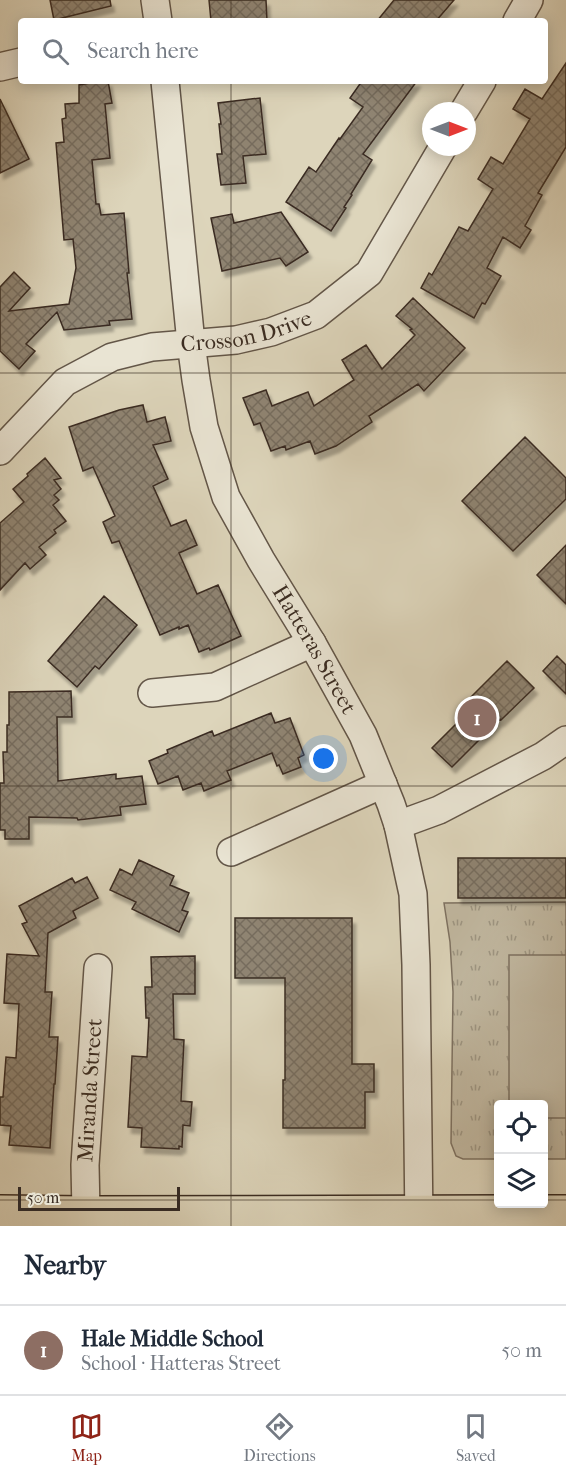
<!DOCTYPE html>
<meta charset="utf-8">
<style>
:root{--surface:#fff;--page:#f6f6f7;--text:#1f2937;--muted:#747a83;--line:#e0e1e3;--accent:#8f2418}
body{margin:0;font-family:"IM FELL French Canon",serif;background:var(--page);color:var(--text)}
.controls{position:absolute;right:18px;bottom:18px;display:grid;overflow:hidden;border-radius:6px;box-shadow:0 3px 15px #0003}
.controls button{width:54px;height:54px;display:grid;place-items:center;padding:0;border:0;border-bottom:2px solid var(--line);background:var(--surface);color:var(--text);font:30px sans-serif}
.compass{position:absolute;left:422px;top:102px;width:54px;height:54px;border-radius:50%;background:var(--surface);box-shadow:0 3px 15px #0003;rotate:90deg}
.scale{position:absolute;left:18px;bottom:15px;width:162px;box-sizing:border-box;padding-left:6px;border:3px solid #3a2c22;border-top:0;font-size:16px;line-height:21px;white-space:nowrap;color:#3a2c22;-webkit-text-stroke:4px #e9e4d3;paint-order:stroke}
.you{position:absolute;left:324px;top:759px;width:21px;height:21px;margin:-15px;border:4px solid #fff;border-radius:50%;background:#1a73e8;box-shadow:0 0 0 9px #1a73e833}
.badge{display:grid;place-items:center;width:39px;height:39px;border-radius:50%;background:var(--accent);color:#fff;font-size:20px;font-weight:700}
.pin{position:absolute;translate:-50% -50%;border:3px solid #fff;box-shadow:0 2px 6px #0006}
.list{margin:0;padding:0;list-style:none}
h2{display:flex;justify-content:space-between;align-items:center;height:78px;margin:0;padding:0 24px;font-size:26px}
h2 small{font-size:20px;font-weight:400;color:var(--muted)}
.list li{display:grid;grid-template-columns:39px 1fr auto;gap:18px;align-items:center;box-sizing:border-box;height:90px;padding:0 24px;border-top:2px solid var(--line)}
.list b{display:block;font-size:22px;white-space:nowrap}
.list p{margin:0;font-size:20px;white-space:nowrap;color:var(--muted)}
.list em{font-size:20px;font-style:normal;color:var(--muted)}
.icon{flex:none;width:33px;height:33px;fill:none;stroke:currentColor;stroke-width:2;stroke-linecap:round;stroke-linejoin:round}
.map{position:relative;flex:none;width:566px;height:1226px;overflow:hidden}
.search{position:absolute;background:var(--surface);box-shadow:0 3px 15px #0003;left:18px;right:18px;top:18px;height:66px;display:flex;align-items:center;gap:15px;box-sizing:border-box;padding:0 21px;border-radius:6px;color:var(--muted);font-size:22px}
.sheet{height:168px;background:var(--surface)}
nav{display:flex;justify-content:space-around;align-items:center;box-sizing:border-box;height:84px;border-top:2px solid var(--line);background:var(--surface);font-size:16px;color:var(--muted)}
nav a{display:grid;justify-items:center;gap:3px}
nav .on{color:var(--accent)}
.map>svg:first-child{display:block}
</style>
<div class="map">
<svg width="566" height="1226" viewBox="0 0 566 1226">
<defs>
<pattern id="grass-tufts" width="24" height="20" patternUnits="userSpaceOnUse" patternTransform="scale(1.5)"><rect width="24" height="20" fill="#c1b8a1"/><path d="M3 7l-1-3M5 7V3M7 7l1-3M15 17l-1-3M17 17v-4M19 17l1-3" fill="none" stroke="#9e9683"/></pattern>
<pattern id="building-cross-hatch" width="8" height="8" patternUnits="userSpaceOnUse" patternTransform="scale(1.5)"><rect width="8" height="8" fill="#8f8472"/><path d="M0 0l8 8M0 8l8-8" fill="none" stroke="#766c5d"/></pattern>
<filter id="shadow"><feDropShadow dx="3.5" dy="6" stdDeviation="1.5" flood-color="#0004"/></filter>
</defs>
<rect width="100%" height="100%" fill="#ddd5bb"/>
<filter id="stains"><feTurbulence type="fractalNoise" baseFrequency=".00333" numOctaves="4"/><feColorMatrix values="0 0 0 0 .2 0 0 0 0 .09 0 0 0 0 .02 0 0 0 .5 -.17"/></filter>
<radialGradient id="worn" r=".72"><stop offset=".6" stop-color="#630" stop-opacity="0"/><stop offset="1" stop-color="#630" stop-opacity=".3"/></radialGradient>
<path fill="url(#grass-tufts)" stroke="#7e7262" stroke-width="1.5" d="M566,902V1159H544V1104H498V1159H463L456,1156L451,1143L453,992L450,942L444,903Z"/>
<path fill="#c1b8a1" stroke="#7e7262" stroke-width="1.5" d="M509,955H566V1118H544V1104H509Z"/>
<path fill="url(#building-cross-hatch)" stroke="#3a2c22" stroke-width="1.5" filter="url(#shadow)" d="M50,0H110L111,6L54,20Z
M209,0H266L267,21H211Z
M394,0H454L436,21H377Z
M566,63V147L538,193L542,195L525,226L531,230L520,248L503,237L487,268L501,276L485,304L482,303L474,318L421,288L429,273L432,275L459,227L468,231L493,189L478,179L491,157L503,164L530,119L513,109L525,89L542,99Z
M101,81H108L112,103L105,104L110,158L92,160L96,204H99L101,215L124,213L129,273H127L132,319L109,321L110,325L64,330L57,312L26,344L35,351L19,369L0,351V287L14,272L30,288L9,311L69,304L76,268L73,239L64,240L56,143L64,142L62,119L66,118L65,104L79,103V85Z
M362,81H417L363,154L372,160L351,194L352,195L344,207L346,208L331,231L286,202L309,167L316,172L339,138L340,139L363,107L350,98Z
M260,98L266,154L243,156L246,183L221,185L217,154H222L219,124H221L218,103Z
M0,99L29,159L0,173Z
M281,212L308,252L286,266L280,258L222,271L211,218L232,214L234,223Z
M413,298L465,348L424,391L418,384L369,416L372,422L336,446L315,454L310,441L286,450L285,446L271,451L260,423L254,425L243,398L266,390L272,406L308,392L314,406L354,380L342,360L366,345L382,369L415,335L410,330L412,329L396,316Z
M143,405L147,422L165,417L171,441L153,445L168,479L153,486L171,526L186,520L197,545L179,553L197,594L218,585L241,636L210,650L209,648L199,652L188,625L179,629V627L160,635L119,541L112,543L103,522L115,516L93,467L83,471L69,427L119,410Z
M525,437L566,478V499L513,551L462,501Z
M45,458L61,478L54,480L61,489L54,495L59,500L53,505L66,521L54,530L56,533L39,547L46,555L30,569L25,563L0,590V523L24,502L13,489L28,476L27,474Z
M566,545V604L537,575Z
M104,596L137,625L99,669L95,666L77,687L48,661Z
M557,656L566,665V694L543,671Z
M507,661L534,688L501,720L500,719L452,767L432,748L463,717L457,711Z
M71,691L72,717H57L58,781L116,774V779L142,776L146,804L120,807L121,815L78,820L77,818L29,817V839H5V830H0V783H4L3,752H7V725H9V692Z
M271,713L275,723L290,718L304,755L298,758L301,767L283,774L279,765L277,766L272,753L227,771L231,780L204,791L201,783L183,790L178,776L158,784L149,761L168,753L167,750L212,731L214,736Z
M458,858H566V898H458Z
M139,860L174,876L170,885L189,893L182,910L188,912L179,932L132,909L136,902L110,890L120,869L132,875Z
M87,877L98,898L73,911L76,918L48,933L45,992H52L49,1037H58L55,1084H54L50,1148L9,1145L11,1126L0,1125V1097H3L6,1057L16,1058L19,1004L4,1003L7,954L39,956L22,924L27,922L19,906L72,878L75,883Z
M235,918H352V1064H374V1092H365V1128H283V1080H285V978H235Z
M195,956V994H173L174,1039L184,1040L181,1101L192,1102L190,1126L183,1125L182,1147L179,1146V1149L141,1147L142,1128L128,1127L132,1056L147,1057L149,1018H146L145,987H152L151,957Z"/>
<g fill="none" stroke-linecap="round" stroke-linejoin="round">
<defs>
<g id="minor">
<path d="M155,0L158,21"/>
<path d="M517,21L529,0"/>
<path d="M0,67L21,62"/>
<path id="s1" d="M165,81L191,343L196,380L204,427L226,497L261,560L312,643L363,735L391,804L398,825L413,894L416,965L419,1226"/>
<path d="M464,111L482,81"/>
<path id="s2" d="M0,451L65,382L112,357L152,347L236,340L271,332L316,315L369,273L443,147"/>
<path d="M152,693L215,687L312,643"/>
<path d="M398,825L439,810L543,756L566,740"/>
<path d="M231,852L383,784"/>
<path id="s3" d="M86,1213L85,1165L98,968"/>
</g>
<path id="major" d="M0,1212L86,1213L566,1212"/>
</defs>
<use href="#minor" stroke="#635648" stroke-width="30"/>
<use href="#major" stroke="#3a2c22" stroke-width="36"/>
<use href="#minor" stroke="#e9e4d3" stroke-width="27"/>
<use href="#major" stroke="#ddd5bb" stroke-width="33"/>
</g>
<path fill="none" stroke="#3a2c22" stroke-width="1.5" stroke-opacity="0.45" d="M231,0V21M231,81V1226M0,373H566M0,786H566M0,1200H498M544,1200H566"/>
<g text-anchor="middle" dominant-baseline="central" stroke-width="4.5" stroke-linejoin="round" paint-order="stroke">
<g font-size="22" fill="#3a2c22" stroke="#e9e4d3">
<text stroke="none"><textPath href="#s2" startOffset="285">Crosson Drive</textPath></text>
<text stroke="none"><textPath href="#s1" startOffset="598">Hatteras Street</textPath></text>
<text stroke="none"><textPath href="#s3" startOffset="123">Miranda Street</textPath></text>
</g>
</g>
<rect width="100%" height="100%" filter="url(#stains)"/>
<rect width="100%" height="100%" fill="url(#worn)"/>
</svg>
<div class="controls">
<button><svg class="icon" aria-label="locate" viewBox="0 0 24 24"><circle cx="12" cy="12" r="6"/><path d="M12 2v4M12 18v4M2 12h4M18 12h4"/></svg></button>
<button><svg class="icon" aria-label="layers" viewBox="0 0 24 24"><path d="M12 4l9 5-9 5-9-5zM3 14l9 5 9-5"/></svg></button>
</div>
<svg class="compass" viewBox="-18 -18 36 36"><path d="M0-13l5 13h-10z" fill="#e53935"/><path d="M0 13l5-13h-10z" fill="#747a83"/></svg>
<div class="scale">50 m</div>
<div class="you"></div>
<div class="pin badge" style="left:477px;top:718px;background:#8d6e63">1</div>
<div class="search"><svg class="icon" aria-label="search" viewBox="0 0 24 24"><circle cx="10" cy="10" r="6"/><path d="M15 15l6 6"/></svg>Search here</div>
</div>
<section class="sheet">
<h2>Nearby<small></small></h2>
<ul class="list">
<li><span class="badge" style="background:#8d6e63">1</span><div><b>Hale Middle School</b><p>School · Hatteras Street</p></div><em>50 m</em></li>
</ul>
</section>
<nav>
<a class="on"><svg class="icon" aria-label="map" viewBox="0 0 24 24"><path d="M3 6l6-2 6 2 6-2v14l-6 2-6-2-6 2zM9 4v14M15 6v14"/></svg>Map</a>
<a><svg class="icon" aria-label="directions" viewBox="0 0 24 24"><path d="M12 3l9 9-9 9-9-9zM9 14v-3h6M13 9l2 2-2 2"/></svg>Directions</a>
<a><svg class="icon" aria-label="saved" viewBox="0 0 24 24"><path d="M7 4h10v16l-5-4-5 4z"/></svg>Saved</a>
</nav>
